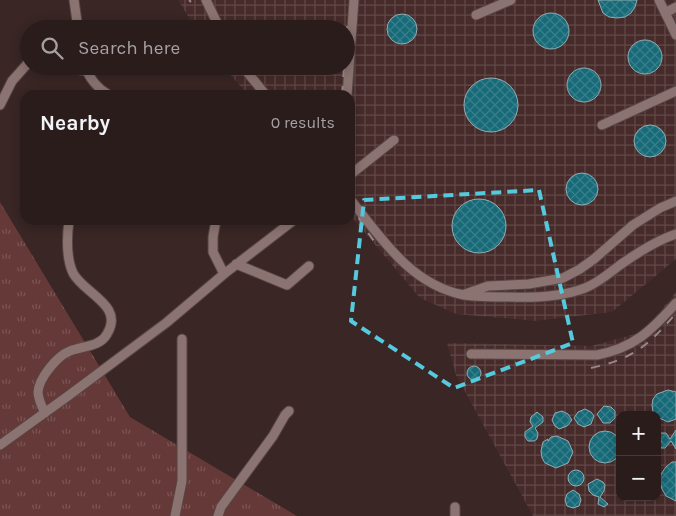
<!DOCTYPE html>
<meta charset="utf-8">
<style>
:root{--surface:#2b1c1c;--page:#372929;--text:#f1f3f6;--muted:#a6a1a3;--line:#473a3b}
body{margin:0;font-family:Karla,sans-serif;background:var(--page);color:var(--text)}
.controls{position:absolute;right:15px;bottom:15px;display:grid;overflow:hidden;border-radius:10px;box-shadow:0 2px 12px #0003}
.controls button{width:45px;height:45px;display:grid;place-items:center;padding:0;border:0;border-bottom:1px solid var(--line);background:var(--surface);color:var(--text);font:25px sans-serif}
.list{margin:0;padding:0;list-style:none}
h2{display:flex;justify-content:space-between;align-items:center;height:65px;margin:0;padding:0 20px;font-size:21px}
h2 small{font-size:16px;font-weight:400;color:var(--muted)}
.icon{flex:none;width:28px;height:28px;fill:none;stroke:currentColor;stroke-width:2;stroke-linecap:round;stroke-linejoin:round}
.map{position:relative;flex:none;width:676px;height:516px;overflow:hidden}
.search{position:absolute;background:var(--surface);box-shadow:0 2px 12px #0003;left:20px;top:20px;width:335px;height:55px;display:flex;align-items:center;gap:12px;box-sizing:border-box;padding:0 18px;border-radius:28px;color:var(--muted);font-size:19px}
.panel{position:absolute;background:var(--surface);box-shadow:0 2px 12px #0003;left:20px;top:90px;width:335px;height:135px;border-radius:15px}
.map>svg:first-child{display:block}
</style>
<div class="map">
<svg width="676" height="516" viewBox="0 0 676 516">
<defs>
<pattern id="industrial-grid" width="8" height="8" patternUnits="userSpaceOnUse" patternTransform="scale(1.25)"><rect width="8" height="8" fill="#462b2a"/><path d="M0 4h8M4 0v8" fill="none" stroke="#614948"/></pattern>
<pattern id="grass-tufts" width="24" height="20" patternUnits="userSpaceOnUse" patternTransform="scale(1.25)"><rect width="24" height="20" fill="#653937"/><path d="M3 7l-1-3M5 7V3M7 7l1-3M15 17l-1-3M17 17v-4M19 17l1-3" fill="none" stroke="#7b5554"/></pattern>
<pattern id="building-cross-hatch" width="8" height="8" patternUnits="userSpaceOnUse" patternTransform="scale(1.25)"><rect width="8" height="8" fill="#176a78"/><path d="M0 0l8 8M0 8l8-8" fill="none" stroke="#397f8b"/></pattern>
</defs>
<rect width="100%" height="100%" fill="#392625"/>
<path fill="url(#industrial-grid)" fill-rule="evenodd" d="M178,0H676V259L612,312L535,321L456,314L420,298L350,215V95H248L223,66H346V29H196Z
M676,292V516H533L456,375L447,343L591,346L643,332ZM620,415H657V497H620Z"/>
<path fill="url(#grass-tufts)" d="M0,202L130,417L297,516H0Z"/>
<path fill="url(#building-cross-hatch)" stroke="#93adb2" d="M598,0H637L635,7L631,13L625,17L617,18L609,17L603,13Z
M533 31a18 18 0 1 1 36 0a18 18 0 1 1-36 0Z
M387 29a15 15 0 1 1 30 0a15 15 0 1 1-30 0Z
M628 57a17 17 0 1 1 34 0a17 17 0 1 1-34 0Z
M567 85a17 17 0 1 1 34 0a17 17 0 1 1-34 0Z
M464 105a27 27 0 1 1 54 0a27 27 0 1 1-54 0Z
M634 141a16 16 0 1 1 32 0a16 16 0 1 1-32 0Z
M566 189a16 16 0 1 1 32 0a16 16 0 1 1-32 0Z
M452 226a27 27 0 1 1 54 0a27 27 0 1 1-54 0Z
M467 373a7 7 0 1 1 14 0a7 7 0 1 1-14 0Z
M668,390L676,392V419L668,422L657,417V415H655L653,412L652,405L653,399L657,394Z
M604,406L611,407L615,411V418L610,423H603L597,414Z
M585,409L591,412L594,416L591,424L584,427L578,424L574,418L578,412Z
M562,411L568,414L572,420L567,426L559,429L555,426L552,420L555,413Z
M537,412L543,417V422L535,428L538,433L537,439L534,441H528L525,437V432L533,426L530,422L531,417Z
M676,430V449L671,441L665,448H661L660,445L661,441L659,436L660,433H666L670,439Z
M589 447a16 16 0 1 1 32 0a16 16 0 1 1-32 0Z
M557,436L568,441L573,452L568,463L556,468L545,463L542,458L541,451L543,442L548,439V441L551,437Z
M672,462H676V501L666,496L662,489L660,481L661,474L666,467Z
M568 478a8 8 0 1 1 16 0a8 8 0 1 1-16 0Z
M597,479L603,482L605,485L604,491L600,497L608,504L604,507L598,504L599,497L593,495L589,491L588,484Z
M573,490L579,494L581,500L579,506L573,508L567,506L565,500L567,494Z"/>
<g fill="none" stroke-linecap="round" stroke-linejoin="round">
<defs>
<path id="minor" d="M74,0L78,29
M206,0L220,29
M659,0L676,35
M665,13L676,7
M476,15L511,0
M74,66L80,70L86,71
M85,66C89,78 98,89 109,95
M242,66L266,95
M347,95L354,0
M0,105L12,81L29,62
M602,125L676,91
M350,175L394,140
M350,199C381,238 411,285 464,295C479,297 494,297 510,297C534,298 561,297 585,288C598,283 608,274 620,265C637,253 655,241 676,234
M216,220L213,237V252L224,274
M236,264L287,285L309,266
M465,294L488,286L529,284L563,278L580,269L594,259L633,225L660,208L676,201
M471,354L597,355C634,348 652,330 676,303
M45,413C42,407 38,399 38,392C39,378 57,356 70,351C82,346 100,347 107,334C125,305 83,293 73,273C66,258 67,236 69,220
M0,445L68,396L166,323L224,274L294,220
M175,516L182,481V339
M218,516L221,507L273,436L285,415L289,411
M455,516V507"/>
</defs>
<use href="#minor" stroke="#564544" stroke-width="11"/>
<use href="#minor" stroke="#8b7371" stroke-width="9"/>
<path stroke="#988786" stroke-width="2" stroke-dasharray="9 9" stroke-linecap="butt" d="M189,0L191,2
M346,35L347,25
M342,95L344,66
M350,202L362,224L376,244
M591,368C633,359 649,345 676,313"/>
</g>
<path fill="none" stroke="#55cadf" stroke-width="4" stroke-dasharray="10 6" stroke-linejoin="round" d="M539,190L573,343L454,388L351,321L364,200Z"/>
</svg>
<div class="controls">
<button>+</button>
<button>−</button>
</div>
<div class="search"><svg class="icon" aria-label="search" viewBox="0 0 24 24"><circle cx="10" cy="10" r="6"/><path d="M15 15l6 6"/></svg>Search here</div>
<section class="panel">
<h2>Nearby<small>0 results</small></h2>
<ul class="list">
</ul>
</section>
</div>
